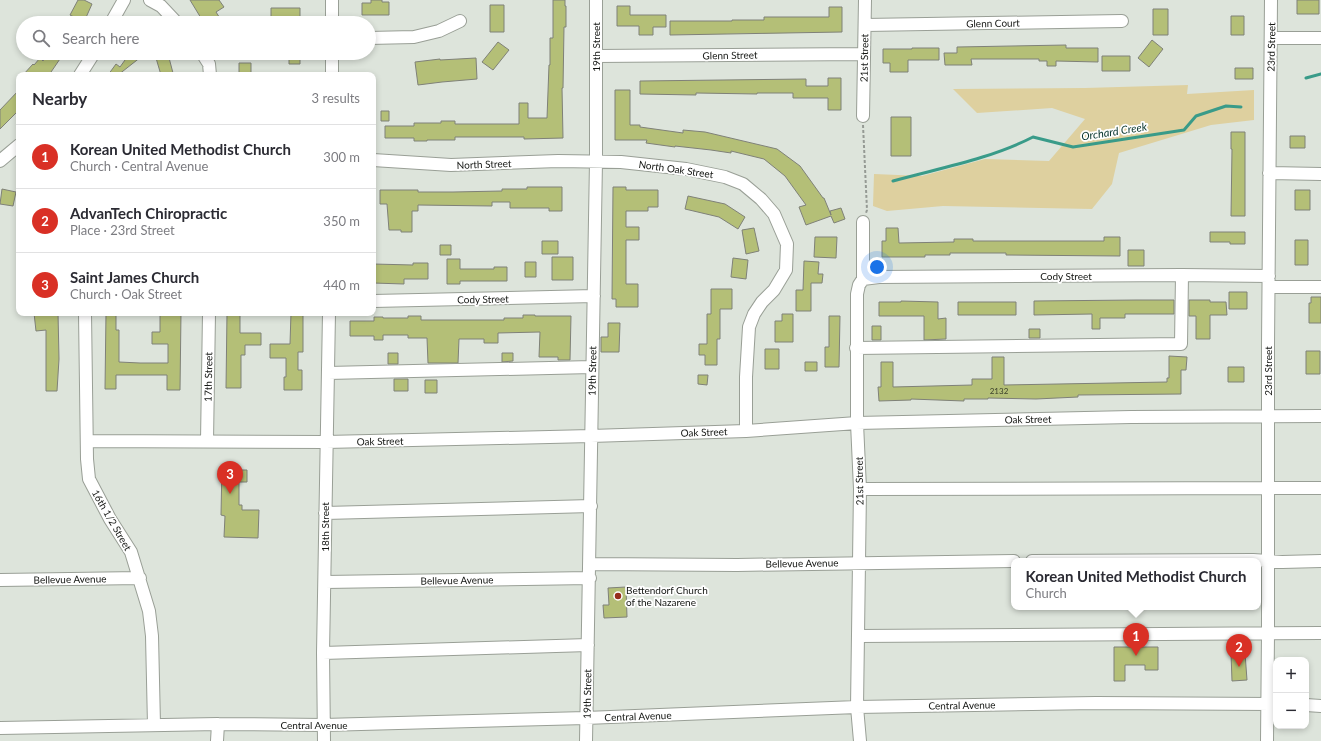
<!DOCTYPE html>
<meta charset="utf-8">
<style>
:root{--surface:#fff;--page:#f7f7f7;--text:#2b2b33;--muted:#7c7c81;--line:#e1e1e2;--accent:#d93025}
body{margin:0;font-family:Lato,sans-serif;background:var(--page);color:var(--text)}
.controls{position:absolute;right:12px;bottom:12px;display:grid;overflow:hidden;border-radius:8px;box-shadow:0 2px 6px #0003}
.controls button{width:36px;height:36px;display:grid;place-items:center;padding:0;border:0;border-bottom:1px solid var(--line);background:var(--surface);color:var(--text);font:20px sans-serif}
.you{position:absolute;left:877px;top:267px;width:14px;height:14px;margin:-10px;border:3px solid #fff;border-radius:50%;background:#1a73e8;box-shadow:0 0 0 6px #1a73e833}
.badge{display:grid;place-items:center;width:26px;height:26px;border-radius:50%;background:var(--accent);color:#fff;font-size:13px;font-weight:700}
.pin{position:absolute;translate:-50% -33px;filter:drop-shadow(0 1px 2px #0008)}
.pin::after{content:'';position:absolute;top:21px;width:14px;height:12px;background:inherit;clip-path:polygon(0 0,100% 0,50% 100%)}
.popup{position:absolute;left:1011px;top:558px;width:250px;height:52px;box-sizing:border-box;display:grid;place-content:center;border-radius:8px;background:var(--surface);filter:drop-shadow(0 1px 3px #0005);font-size:13px;white-space:nowrap;color:var(--muted)}
.popup b{font-size:15px;color:var(--text)}
.popup::after{content:'';position:absolute;left:50%;top:100%;margin-left:-8px;border:8px solid transparent;border-top-color:var(--surface)}
.list{margin:0;padding:0;list-style:none}
h2{display:flex;justify-content:space-between;align-items:center;height:52px;margin:0;padding:0 16px;font-size:17px}
h2 small{font-size:13px;font-weight:400;color:var(--muted)}
.list li{display:grid;grid-template-columns:26px 1fr auto;gap:12px;align-items:center;box-sizing:border-box;height:64px;padding:0 16px;border-top:1px solid var(--line)}
.list b{display:block;font-size:15px;white-space:nowrap}
.list p{margin:0;font-size:13px;white-space:nowrap;color:var(--muted)}
.list em{font-size:13px;font-style:normal;color:var(--muted)}
.icon{flex:none;width:22px;height:22px;fill:none;stroke:currentColor;stroke-width:2;stroke-linecap:round;stroke-linejoin:round}
.map{position:relative;flex:none;width:1321px;height:741px;overflow:hidden}
.search{position:absolute;background:var(--surface);box-shadow:0 2px 6px #0003;left:16px;top:16px;width:360px;height:44px;display:flex;align-items:center;gap:10px;box-sizing:border-box;padding:0 14px;border-radius:22px;color:var(--muted);font-size:15px}
.panel{position:absolute;background:var(--surface);box-shadow:0 2px 6px #0003;left:16px;top:72px;width:360px;height:244px;border-radius:8px}
.map>svg:first-child{display:block}
</style>
<div class="map">
<svg width="1321" height="741" viewBox="0 0 1321 741">
<rect width="100%" height="100%" fill="#dde4db"/>
<path fill="#ded09f" d="M1188,85L1187,94L1254,90V120L1211,125L1119,153L1112,184L1092,209L943,206L887,211L873,206L874,174L922,176L985,159L1049,161L1085,119L1052,108L977,113L953,89L1085,88Z"/>
<g fill="none" stroke-linecap="round" stroke-linejoin="round">
<path stroke="#399b89" stroke-width="3" d="M1306,78L1321,74
M893,181C940,168 990,159 1033,137L1073,147L1184,130L1196,116L1226,106L1241,107"/>
</g>
<path fill="#b4bf77" stroke="#7f8178" d="M78,0H84L92,4L84,22L70,15Z
M190,0H219L224,7L216,12L223,23H204Z
M371,0H382V2H389V15H362V3H371Z
M553,0H565V6H566V27H564L563,88H562L563,138L524,139V137H455V140H427V141H414V138H385V126H414V123H441V121H455V124H519V103H528V118H547L549,65H550V38H553Z
M1297,0H1319V14H1297Z
M490,5H504V32H490Z
M617,6H630V15H666V27H653V35H639V26H617Z
M829,7H842V32L670,35V21H732V20H764V17H829Z
M271,8H300V23H287V18H271Z
M1153,9H1168V35H1153Z
M1231,16H1244V35H1231Z
M1152,40L1163,49L1149,67L1138,58Z
M498,42L509,50L493,70L482,62Z
M1066,45V48H1098V62L1056,61V66H1047V61H1039V59H971L972,65H945L944,53H957V47Z
M912,48H939V60H908V72H890V63H883V49H912Z
M49,53H64L49,75H23L33,64L34,65L40,58L43,61Z
M130,53H146L118,75H108L116,64L120,67Z
M289,53H300V64H289Z
M168,54L173,73L161,75L156,58Z
M1102,56H1130V71H1102Z
M476,58L477,79L442,82L418,85L415,62L440,59V60Z
M239,63H251V74H239Z
M1235,68H1253V79H1235Z
M828,78H841V110H828V98H793V93H757V94L696,93V95L640,94V81L806,79V86H828Z
M19,90V110L0,129V110Z
M615,90H630V125H640V127L683,133V130L705,132L777,149L800,166L823,198H824L831,215L830,211L841,208L845,219L834,223L831,216L806,225L799,207L806,205L785,176L764,159L731,151V153L711,150L675,146V147L646,143L647,140H615Z
M381,111H389V121H381Z
M891,117H911V156H891Z
M1231,132H1245V216H1231L1232,149H1231Z
M1290,136H1305V148H1290Z
M527,187H562V211H549V208H510V202H492V206L418,205V211H412V232H401V230H389L387,204H380V190H418V192H453L502,191V189H527Z
M613,187H626V190H658V207H648V211H626V227H639V240H626V284H638V307H616V299H612Z
M2,189L16,192L13,206L0,204Z
M1295,190H1310V210H1295Z
M688,196L725,204L745,217L738,229L719,217L685,209Z
M754,228L759,251L746,254L742,230Z
M886,228H898L899,243L954,242V239H973V241H1104V237H1120V256L1006,255V253H950V255H925V257H882V241H886Z
M1210,232H1245V244H1230V242H1210Z
M815,237H837L836,258L814,257Z
M1295,240H1308V265H1295Z
M542,241H558V254H542Z
M440,245H451V255H440Z
M1128,250H1144V266H1128Z
M552,257H573V280H552Z
M733,258L748,260L746,279L731,277Z
M447,259H460V269H494V267H507V281H460V284H447Z
M804,261L819,262L818,274H823L822,283H811V311H796V290H803Z
M525,262H536V277H525Z
M413,263H428V279H404V284L373,283V264L413,265Z
M711,289H732V309H720V339H717V365H705V355H699V344H707V314H711Z
M1229,292H1247V309H1229Z
M1311,297H1321V323H1309V303H1311Z
M1136,300H1174V314H1125V318H1100V329H1092V314L1034,315V301Z
M1189,300H1210V302H1226L1227,315H1210V339H1196V316H1189Z
M901,301L938,302V319L946,318V339L924,340V316H879V302H901Z
M958,302H1016V315H958Z
M34,313H58L59,359L57,391H46V330L36,331Z
M106,313H116V330H119V362L140,363H168V344H152V332H160V313H181L180,390H167V375H116V389H105Z
M227,313H240V333H261V345H245V355H241V388H226Z
M291,313H303V352H298V370H302V390H284V377H286V358H270V344H290Z
M782,314H793V342H775V321H782Z
M523,315H535V316H571L570,360H558V357H539L540,332L498,333V343H484V339H459L458,363H428L427,338H408V335H383V340H374V336H350V321H374V317H383V318H408V316H421V320H504V318H523Z
M829,316H840L839,367H825V347H829Z
M608,323H620L619,352H601V337H608Z
M872,326H881V340H872Z
M1029,329H1040V338H1029Z
M765,349H779V369H765Z
M1306,351H1320V374H1306Z
M388,353H398V364H388Z
M502,353H513V361L502,362Z
M1169,356L1187,357L1186,370H1181V394L1078,395V397L1036,399L988,398V399H964V401L911,399V400L879,401L878,387H881V362H893V387L972,385V379H992V357H1004V385L1167,382V378H1169Z
M805,362H817V371H805Z
M1228,367H1244V382H1228Z
M698,375H708L707,385L698,384Z
M394,379H408V391H394Z
M425,380H437V393H425Z
M222,465H238V470H247V482H239V505H242V510H259L258,538L224,537L225,516L221,515Z
M626,587L627,617L604,618L603,605H609L608,588Z
M1114,647H1158V670H1145V665H1125V681H1114Z
M1231,653H1245L1247,680L1232,681Z"/>
<g fill="none" stroke-linecap="round" stroke-linejoin="round">
<defs>
<path id="minor" d="M150,0L161,6L177,23
M332,0V23
M111,23L124,0
M865,25L1122,21
M369,38L414,37L439,31L460,21
M1271,38H1321
M202,53L209,64L210,75
M596,56L864,54
M80,75L94,53
M332,75V53
M863,116L865,0
M373,160L451,165L558,161L621,162L686,169L725,177L743,184L761,199L774,214L787,244L786,270L774,290L762,302L754,314L749,327L746,377V431
M0,161L19,145
M1269,173L1321,174
M863,279L879,277L1182,275L1269,276
M1269,287H1321
M373,301L594,296
M85,313L87,459L89,479L110,519L131,552L149,611L152,636L154,725
M856,348L1181,344L1182,275
M328,373L592,367
M87,441L326,442L591,436L746,431L857,423L1131,417L1321,416
M207,441L209,313
M860,489L1321,488
M325,513L591,506
M1032,561L1253,560L1282,562L1321,561
M590,564L737,565L1014,561
M0,580L140,578
M325,582L590,578
M859,636L1321,633
M323,653L588,645
M1306,705L1321,706
M0,728L218,724L324,725L586,718L857,707L1096,703L1276,704
M217,741L218,724
M324,741L323,653L329,313
M586,741L596,161V0
M860,741L857,707L860,489L857,423V294L859,285L863,279V222
M1267,741L1268,634V344L1271,0"/>
</defs>
<use href="#minor" stroke="#999f96" stroke-width="14"/>
<path stroke="#959a94" stroke-width="2" stroke-dasharray="3 2" stroke-linecap="butt" d="M863,125L867,210L866,213"/>
<use href="#minor" stroke="#fff" stroke-width="12"/>
</g>
<circle fill="#962d1c" stroke="#fff" stroke-width="1.5" cx="618" cy="596" r="4"/>
<g text-anchor="middle" dominant-baseline="central" stroke-width="3.5" stroke-linejoin="round" paint-order="stroke">
<g font-size="8" fill="#3b402b">
<text x="999" y="391">2132</text>
</g>
<g font-size="10" fill="#131512" stroke="#fff">
<text transform="translate(993 23) rotate(-1)">Glenn Court</text>
<text transform="translate(596 47) rotate(-90)">19th Street</text>
<text transform="translate(1271 47) rotate(-89)">23rd Street</text>
<text transform="translate(730 55) rotate(-1)">Glenn Street</text>
<text transform="translate(864 58) rotate(-89)">21st Street</text>
<text transform="translate(484 164) rotate(-2)">North Street</text>
<text transform="translate(676 169) rotate(8)">North Oak Street</text>
<text x="1066" y="276">Cody Street</text>
<text transform="translate(483 299) rotate(-1)">Cody Street</text>
<text transform="translate(592 371) rotate(-89)">19th Street</text>
<text transform="translate(1268 371) rotate(-90)">23rd Street</text>
<text transform="translate(208 377) rotate(-89)">17th Street</text>
<text transform="translate(1028 419) rotate(-1)">Oak Street</text>
<text transform="translate(704 432) rotate(-2)">Oak Street</text>
<text transform="translate(380 441) rotate(-1)">Oak Street</text>
<text transform="translate(859 481) rotate(-91)">21st Street</text>
<text transform="translate(112 520) rotate(60)">16th 1/2 Street</text>
<text transform="translate(325 527) rotate(-90)">18th Street</text>
<text transform="translate(802 563) rotate(-1)">Bellevue Avenue</text>
<text transform="translate(70 579) rotate(-1)">Bellevue Avenue</text>
<text transform="translate(457 580) rotate(-1)">Bellevue Avenue</text>
<text transform="translate(587 694) rotate(-89)">19th Street</text>
<text transform="translate(962 705) rotate(-1)">Central Avenue</text>
<text transform="translate(638 716) rotate(-2)">Central Avenue</text>
<text x="314" y="725">Central Avenue</text>
</g>
<g font-size="10" fill="#131512" stroke="#fff" text-anchor="start">
<text x="626" y="590">Bettendorf Church<tspan x="626" dy="12">of the Nazarene</tspan></text>
</g>
<g font-size="11" font-style="italic" fill="#03322a" stroke="#fff">
<text transform="translate(1114 131) rotate(-9)">Orchard Creek</text>
</g>
</g>
</svg>
<div class="controls">
<button>+</button>
<button>−</button>
</div>
<div class="you"></div>
<div class="pin badge" style="left:1136px;top:656px">1</div>
<div class="popup"><b>Korean United Methodist Church</b>Church</div>
<div class="pin badge" style="left:1239px;top:667px">2</div>
<div class="pin badge" style="left:230px;top:494px">3</div>
<div class="search"><svg class="icon" aria-label="search" viewBox="0 0 24 24"><circle cx="10" cy="10" r="6"/><path d="M15 15l6 6"/></svg>Search here</div>
<section class="panel">
<h2>Nearby<small>3 results</small></h2>
<ul class="list">
<li><span class="badge">1</span><div><b>Korean United Methodist Church</b><p>Church · Central Avenue</p></div><em>300 m</em></li>
<li><span class="badge">2</span><div><b>AdvanTech Chiropractic</b><p>Place · 23rd Street</p></div><em>350 m</em></li>
<li><span class="badge">3</span><div><b>Saint James Church</b><p>Church · Oak Street</p></div><em>440 m</em></li>
</ul>
</section>
</div>
